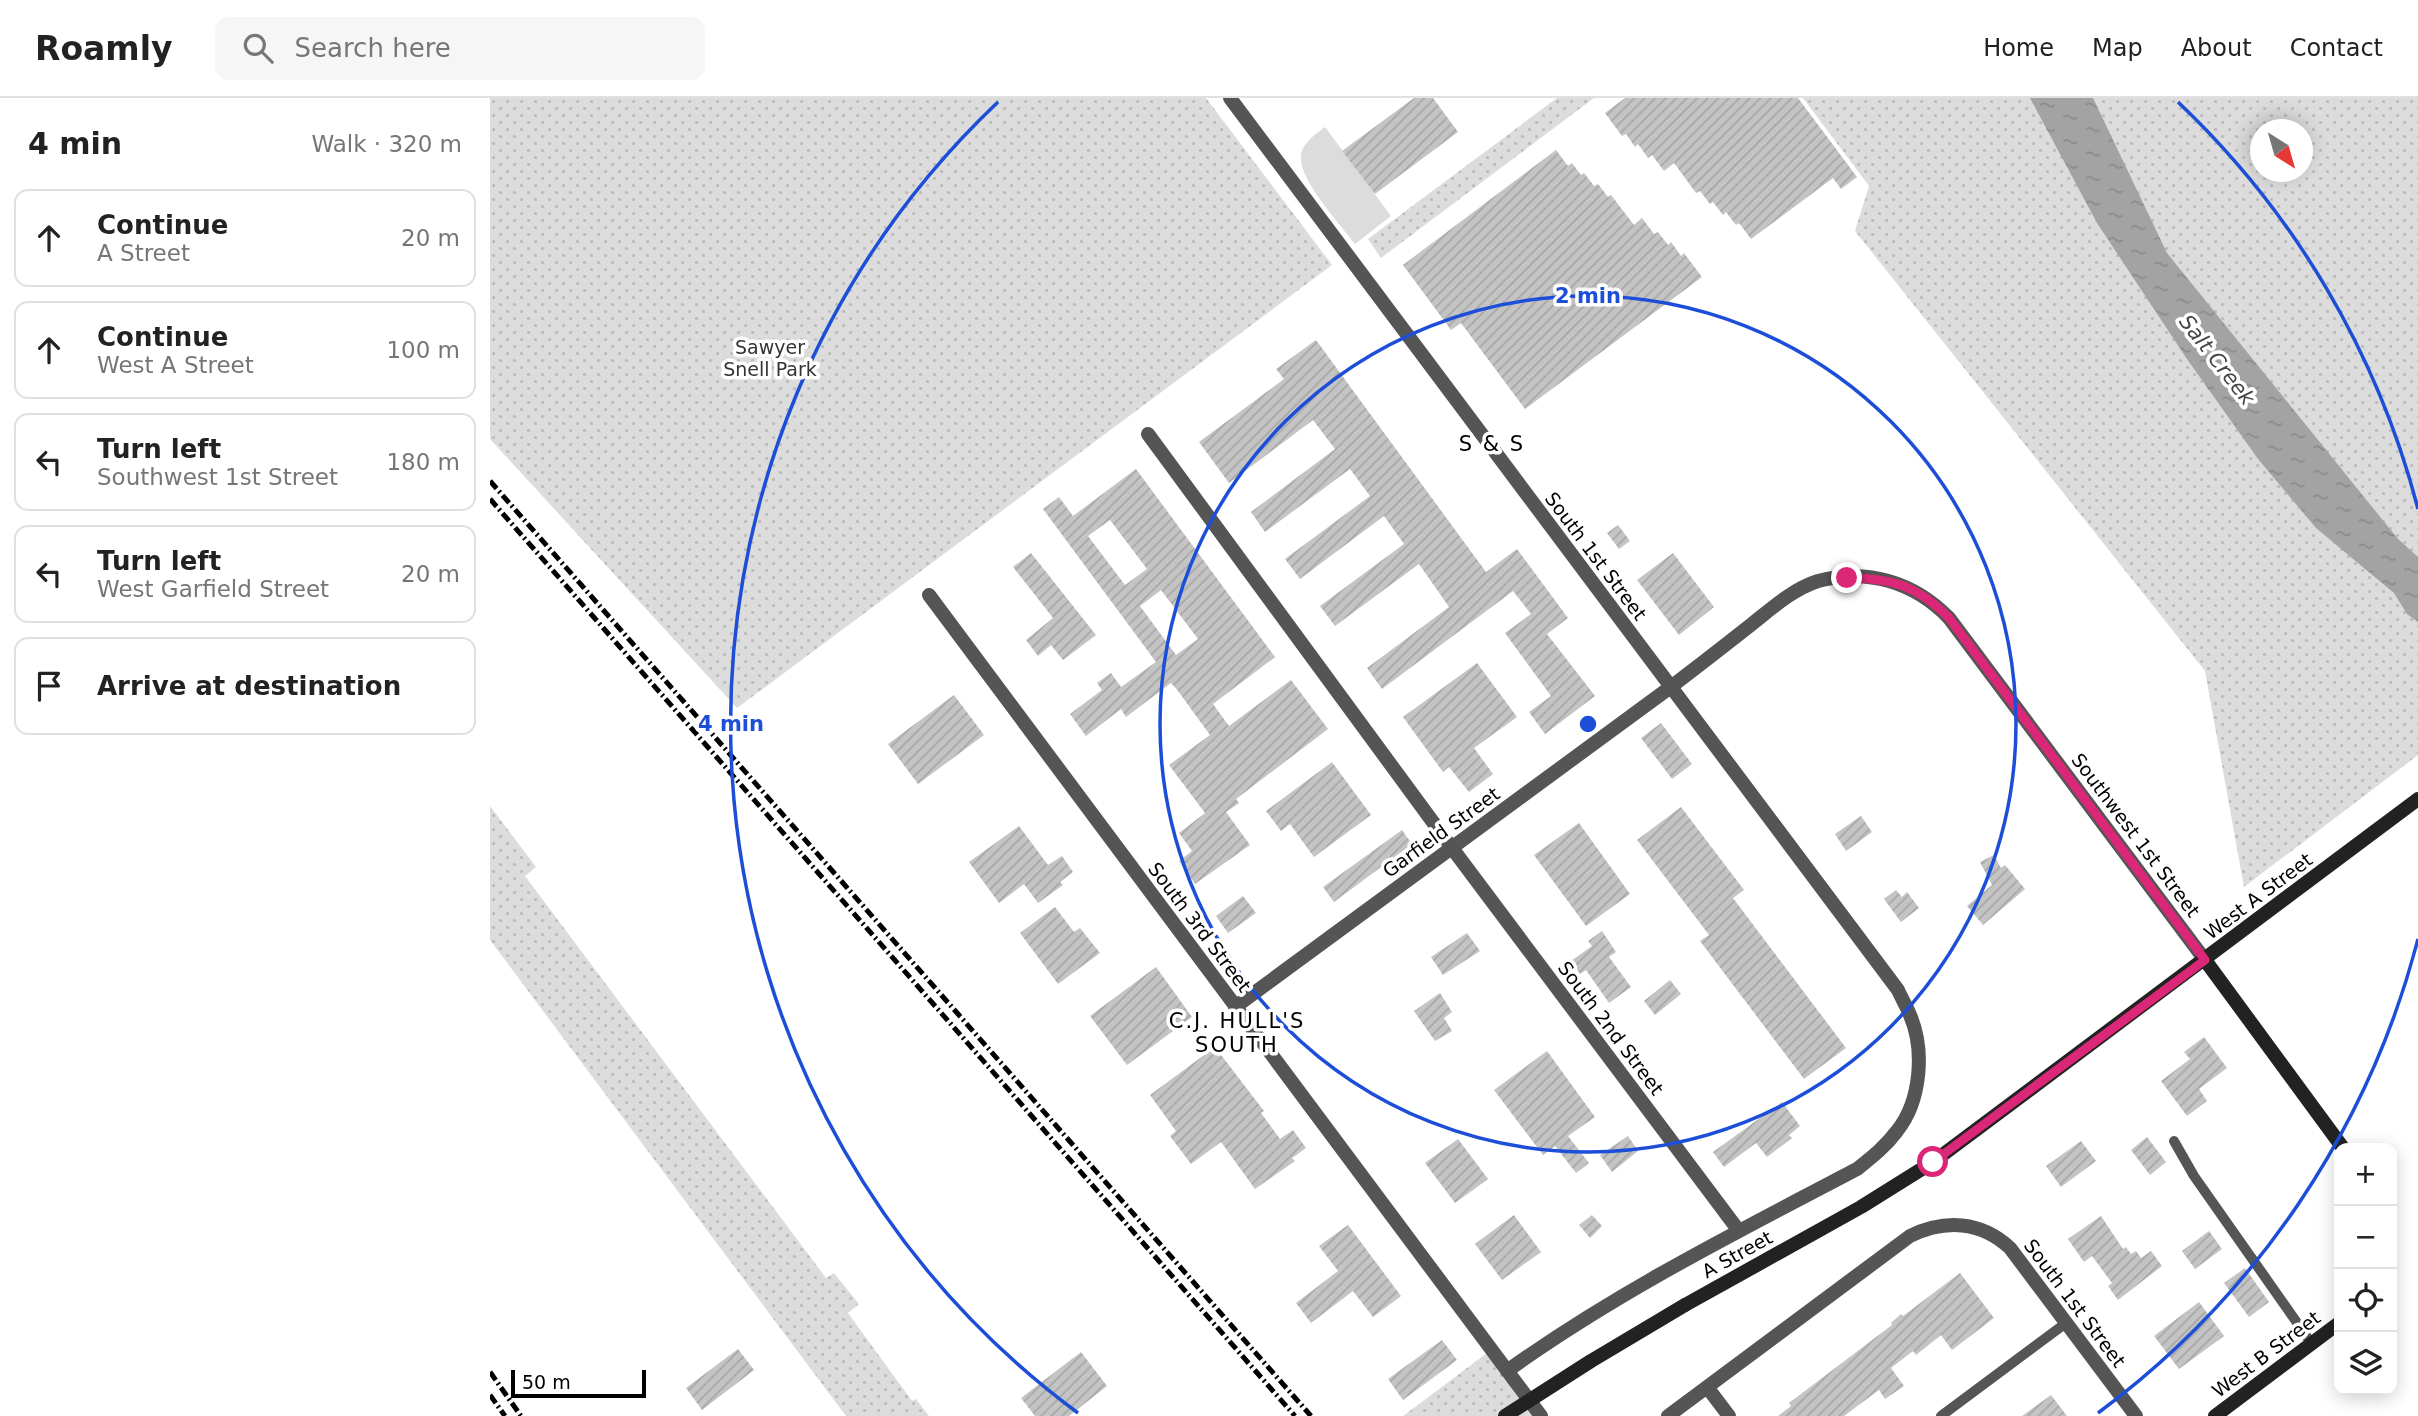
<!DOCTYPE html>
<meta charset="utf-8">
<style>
:root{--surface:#fff;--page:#f6f6f6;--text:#222;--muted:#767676;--line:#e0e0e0}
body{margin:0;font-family:"DejaVu Sans",sans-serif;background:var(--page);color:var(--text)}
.controls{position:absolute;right:21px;bottom:21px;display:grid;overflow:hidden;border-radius:14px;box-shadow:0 4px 18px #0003}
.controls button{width:63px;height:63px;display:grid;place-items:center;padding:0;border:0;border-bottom:2px solid var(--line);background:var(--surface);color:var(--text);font:35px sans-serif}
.compass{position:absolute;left:1760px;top:21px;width:63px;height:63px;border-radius:50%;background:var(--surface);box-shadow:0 4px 18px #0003;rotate:143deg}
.scale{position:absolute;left:21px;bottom:18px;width:135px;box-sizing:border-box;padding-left:7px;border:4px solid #000;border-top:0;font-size:19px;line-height:24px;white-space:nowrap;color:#000;-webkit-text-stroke:5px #fff;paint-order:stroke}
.stop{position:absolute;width:21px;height:21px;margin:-16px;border:5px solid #db2777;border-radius:50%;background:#fff}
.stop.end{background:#db2777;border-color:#fff;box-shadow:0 2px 7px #0008}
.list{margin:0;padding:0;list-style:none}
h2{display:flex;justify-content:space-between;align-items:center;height:91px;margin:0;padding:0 28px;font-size:30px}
h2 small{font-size:23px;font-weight:400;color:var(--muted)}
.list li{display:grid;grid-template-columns:46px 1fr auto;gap:21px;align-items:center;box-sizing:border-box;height:98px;margin:0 14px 14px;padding:0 14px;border:2px solid var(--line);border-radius:14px}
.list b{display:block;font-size:26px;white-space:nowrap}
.list p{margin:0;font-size:23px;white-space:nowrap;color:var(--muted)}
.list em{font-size:23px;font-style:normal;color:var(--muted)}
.icon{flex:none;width:38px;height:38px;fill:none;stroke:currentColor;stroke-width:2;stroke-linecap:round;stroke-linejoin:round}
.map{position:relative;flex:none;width:1928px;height:1318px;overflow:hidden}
header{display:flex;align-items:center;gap:42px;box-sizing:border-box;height:98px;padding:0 35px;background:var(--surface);border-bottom:2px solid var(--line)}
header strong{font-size:33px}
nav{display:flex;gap:38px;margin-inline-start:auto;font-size:24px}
.search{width:490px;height:63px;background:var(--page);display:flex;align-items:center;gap:18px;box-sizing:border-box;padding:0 24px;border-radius:14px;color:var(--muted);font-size:26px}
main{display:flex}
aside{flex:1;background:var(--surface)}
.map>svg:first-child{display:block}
</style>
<header>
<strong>Roamly</strong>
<div class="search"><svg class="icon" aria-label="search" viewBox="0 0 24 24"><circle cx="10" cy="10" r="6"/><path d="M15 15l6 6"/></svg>Search here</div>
<nav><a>Home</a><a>Map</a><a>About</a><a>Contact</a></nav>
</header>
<main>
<aside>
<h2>4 min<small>Walk · 320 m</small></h2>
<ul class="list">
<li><svg class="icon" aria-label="ahead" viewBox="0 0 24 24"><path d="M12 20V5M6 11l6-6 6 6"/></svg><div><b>Continue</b><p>A Street</p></div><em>20 m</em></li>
<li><svg class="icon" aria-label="ahead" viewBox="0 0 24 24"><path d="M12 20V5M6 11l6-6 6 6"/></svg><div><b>Continue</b><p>West A Street</p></div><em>100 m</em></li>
<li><svg class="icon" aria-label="left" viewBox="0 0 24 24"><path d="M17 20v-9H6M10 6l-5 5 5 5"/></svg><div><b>Turn left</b><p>Southwest 1st Street</p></div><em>180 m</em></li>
<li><svg class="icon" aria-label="left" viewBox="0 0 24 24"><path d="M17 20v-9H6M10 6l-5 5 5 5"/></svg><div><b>Turn left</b><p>West Garfield Street</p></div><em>20 m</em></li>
<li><svg class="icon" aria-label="arrive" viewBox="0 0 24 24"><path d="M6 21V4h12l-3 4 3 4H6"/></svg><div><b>Arrive at destination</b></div></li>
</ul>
</aside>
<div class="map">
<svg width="1928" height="1318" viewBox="0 0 1928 1318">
<defs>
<pattern id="park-dots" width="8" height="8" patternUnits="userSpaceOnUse" patternTransform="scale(1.75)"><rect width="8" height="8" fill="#dcdcdc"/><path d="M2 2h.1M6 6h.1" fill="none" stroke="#bbb" stroke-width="1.8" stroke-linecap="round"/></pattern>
<pattern id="water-ripples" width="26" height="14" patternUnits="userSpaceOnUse" patternTransform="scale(1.75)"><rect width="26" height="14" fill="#a3a3a3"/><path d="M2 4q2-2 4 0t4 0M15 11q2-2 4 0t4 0" fill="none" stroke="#8b8b8b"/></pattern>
<pattern id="building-hatch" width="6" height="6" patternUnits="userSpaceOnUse" patternTransform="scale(1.75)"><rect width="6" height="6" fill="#c4c4c4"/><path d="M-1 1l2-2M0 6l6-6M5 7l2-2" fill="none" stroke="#a7a7a7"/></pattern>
</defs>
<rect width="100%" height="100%" fill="#fff"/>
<path fill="#dcdcdc" d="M835,29L901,118L865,146C850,126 808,81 811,58C812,45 826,36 835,29Z"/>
<path fill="url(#park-dots)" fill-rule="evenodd" d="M0,0H716L842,167L247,610L0,341Z
M1067,0H1104L891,160L878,141Z
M1313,0H1928V657L1754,789L1715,573L1365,133L1379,88ZM1770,32H1812V74H1770Z
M0,708L46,769L35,778L336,1180L344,1175L369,1206L358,1215L422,1303L426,1301L439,1318H356L0,842Z
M1001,1252L1050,1318H913Z"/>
<path fill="url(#water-ripples)" d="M1540,0H1603L1677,155L1908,441L1928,459V524L1917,516L1904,495L1826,430L1768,361L1697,261L1607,125Z"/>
<path fill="url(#building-hatch)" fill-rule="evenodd" d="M924,0H943L968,34L885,96L852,53Z
M1135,0H1308L1367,79L1351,91L1343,80L1261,141L1249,125L1246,127L1236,114L1233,117L1223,104L1220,106L1210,93L1206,95L1184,65L1174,73L1162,57L1158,60L1148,46L1145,49L1136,36L1132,38L1115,15Z
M1066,52L1078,68L1082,65L1091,77L1094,75L1104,88L1108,86L1118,99L1121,97L1144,127L1152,120L1164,136L1168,134L1178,147L1181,144L1191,158L1194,155L1212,179L1035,311L971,225L961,232L913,167Z
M826,242L996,474L1027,451L1078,520L1057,536L1105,598L1055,636L1039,614L1061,598L1015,535L1041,516L1023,493L892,591L877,570L959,509L929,466L845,528L830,508L914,446L894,418L810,481L795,461L880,398L860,371L775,434L761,414L845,351L823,322L739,385L709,344L794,281L786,271Z
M646,371L785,559L723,606L739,628L801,582L838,631L746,701L749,705L736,714L760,747L705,786L689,763L702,753L689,735L715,715L679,667L720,637L688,593L681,585L636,619L631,611L596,638L580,616L612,592L607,585L621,575L631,589L666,564L553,411L569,399L583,418ZM620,422L657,471L635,487L598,438ZM671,492L708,541L686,557L650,508Z
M1128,427L1140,443L1129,451L1117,435Z
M541,455L606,537L573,562L561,547L548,558L536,542L563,520L523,469Z
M1183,455L1224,509L1189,537L1147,482Z
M987,565L1027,619L984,650L1003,676L979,694L959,669L953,674L913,619Z
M464,597L494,637L428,686L398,646Z
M1171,625L1202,666L1182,681L1151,640Z
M842,664L881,717L824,759L800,726L791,733L776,713Z
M1191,709L1254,792L1243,800L1356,950L1314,981L1210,843L1219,837L1147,742Z
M1371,718L1382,734L1356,753L1345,736Z
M1089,725L1140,796L1096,828L1044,757Z
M529,728L558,767L572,758L583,774L570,784L573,787L548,805L534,786L509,805L479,764Z
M912,732L922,746L844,804L833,789Z
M1504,757L1511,770L1515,767L1535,791L1493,827L1477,808L1502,787L1490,764Z
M1406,792L1412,799L1417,794L1429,810L1411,824L1394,801Z
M753,798L766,815L738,835L726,818Z
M565,809L584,834L590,830L610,855L568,886L530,835Z
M1112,833L1126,854L1119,859L1141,889L1119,905L1096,872L1090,876L1081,863L1102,848L1098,843Z
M977,835L990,853L953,877L941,859Z
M666,869L702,919L637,967L600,918Z
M1180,882L1191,896L1165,917L1154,903Z
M950,895L962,914L954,920L962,933L945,943L924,913Z
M1714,939L1737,970L1709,991L1717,1003L1697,1018L1671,983L1700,961L1694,954Z
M725,949L774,1013L771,1015L790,1041L803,1032L816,1050L802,1060L805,1063L765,1091L731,1044L701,1066L680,1038L686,1033L660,997Z
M1057,953L1105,1019L1078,1038L1099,1065L1086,1075L1065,1048L1053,1057L1004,992Z
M1292,1004L1310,1028L1299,1037L1302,1040L1277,1059L1266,1045L1234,1069L1223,1054Z
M1138,1038L1148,1053L1122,1074L1110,1057Z
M1657,1039L1676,1064L1660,1077L1641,1052Z
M968,1041L998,1081L965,1105L935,1065Z
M1591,1043L1606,1063L1571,1089L1556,1068Z
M1024,1117L1051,1154L1012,1182L985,1146Z
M1102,1117L1112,1128L1100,1140L1089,1127Z
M1611,1118L1633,1151L1636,1149L1641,1156L1646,1153L1651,1160L1661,1153L1672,1168L1628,1202L1618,1188L1622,1185L1602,1158L1594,1164L1578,1141Z
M858,1127L911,1198L883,1219L863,1193L821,1225L806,1205L848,1173L829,1148Z
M1719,1133L1732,1151L1705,1171L1692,1153Z
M1755,1170L1779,1204L1759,1219L1734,1185Z
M1470,1175L1504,1220L1462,1252L1451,1237L1426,1257L1423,1253L1401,1270L1414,1288L1395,1301L1389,1292L1354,1318H1288L1301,1308L1299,1305L1402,1227L1401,1225L1411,1216L1413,1218Z
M1709,1204L1734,1238L1689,1271L1664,1238Z
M952,1242L967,1262L913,1302L898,1281Z
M248,1251L264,1272L212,1312L196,1290Z
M591,1254L617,1288L579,1318H545L531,1300Z
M1561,1297L1577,1318H1532Z"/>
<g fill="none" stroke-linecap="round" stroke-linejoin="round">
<path stroke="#555" stroke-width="10" d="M1684,1043L1704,1078L1822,1246
M1451,1318L1576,1225"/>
<path stroke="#555" stroke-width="14" d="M740,0L1408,892C1412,901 1417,909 1420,917C1435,952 1431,1003 1407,1033C1396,1048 1382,1059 1367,1071C1247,1134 1127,1194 1017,1273
M658,336L962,750L1249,1133
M439,497L1051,1318
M745,909C889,803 1034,698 1178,591C1206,570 1234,548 1262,526C1282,510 1303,491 1328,483C1378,470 1424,484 1459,520L1715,862
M1217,1289L1239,1318
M1178,1318L1420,1138C1455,1121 1491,1123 1520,1150L1646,1318"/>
<path stroke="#222" stroke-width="14" d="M1715,862L1853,1050
M1195,1207L1371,1109L1443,1064L1928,701
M1725,1318L1849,1225"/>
<path stroke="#000" stroke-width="5" stroke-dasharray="10 3.5 2 3.5" stroke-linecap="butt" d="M0,383L821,1318
M0,401L805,1318
M0,1274L31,1318
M0,1297L15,1318"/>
<path stroke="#222" stroke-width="14" d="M1015,1318L1101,1263L1195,1207"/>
</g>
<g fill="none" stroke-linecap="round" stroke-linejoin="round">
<path stroke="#db2777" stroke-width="9" d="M1357,480C1402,480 1428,488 1459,520L1715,862L1443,1064"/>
</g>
<g fill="none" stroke="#1d4ed8" stroke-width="3.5">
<circle cx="1098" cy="626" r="428"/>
<path d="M1928 841A857 857 0 0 1 1608 1315M588 1315A857 857 0 0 1 508 4M1688 4A857 857 0 0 1 1928 411"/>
</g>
<g text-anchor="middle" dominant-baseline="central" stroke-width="7" stroke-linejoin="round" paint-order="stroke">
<g font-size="19" fill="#333" stroke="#fff">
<text x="280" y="249">Sawyer<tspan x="280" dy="22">Snell Park</tspan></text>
</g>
<g font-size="19" fill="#000" stroke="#fff">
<text transform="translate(1106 458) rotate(53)">South 1st Street</text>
<text transform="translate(951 734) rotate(-36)">Garfield Street</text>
<text transform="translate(1646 737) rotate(53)">Southwest 1st Street</text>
<text transform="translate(1768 798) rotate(-37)">West A Street</text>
<text transform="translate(710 829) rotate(53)">South 3rd Street</text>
<text transform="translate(1121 930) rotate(53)">South 2nd Street</text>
<text transform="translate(1247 1156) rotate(-29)">A Street</text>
<text transform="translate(1585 1205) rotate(53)">South 1st Street</text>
<text transform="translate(1776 1256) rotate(-37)">West B Street</text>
</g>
<g font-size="21" font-style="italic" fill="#444" stroke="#fff">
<text transform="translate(1727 262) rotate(52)">Salt Creek</text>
</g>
<g font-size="21" letter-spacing="2" fill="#000" stroke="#fff">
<text x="1002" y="346">S &amp; S</text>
<text x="747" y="923">C.J. HULL'S<tspan x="747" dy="24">SOUTH</tspan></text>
</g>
</g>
<circle cx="1098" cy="626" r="10" fill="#1d4ed8" stroke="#fff" stroke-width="3.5"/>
<g font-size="21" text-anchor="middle" font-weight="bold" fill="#1d4ed8" stroke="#fff" stroke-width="7" stroke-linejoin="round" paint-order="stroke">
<text x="1098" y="205">2 min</text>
<text x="241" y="633">4 min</text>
</g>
</svg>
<div class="controls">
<button>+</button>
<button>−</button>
<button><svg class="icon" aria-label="locate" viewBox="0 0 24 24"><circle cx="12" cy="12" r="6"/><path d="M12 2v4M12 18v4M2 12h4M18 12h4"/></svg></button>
<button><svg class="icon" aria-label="layers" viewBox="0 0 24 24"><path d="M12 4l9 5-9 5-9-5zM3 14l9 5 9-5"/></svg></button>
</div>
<svg class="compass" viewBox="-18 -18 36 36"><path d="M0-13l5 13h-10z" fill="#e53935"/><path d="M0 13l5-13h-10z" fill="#767676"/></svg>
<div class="scale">50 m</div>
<div class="stop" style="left:1443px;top:1064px"></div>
<div class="stop end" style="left:1357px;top:480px"></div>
</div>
</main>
